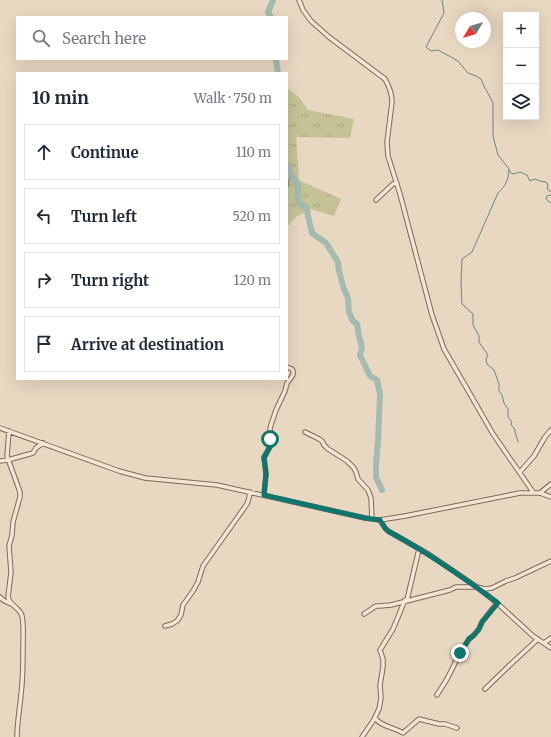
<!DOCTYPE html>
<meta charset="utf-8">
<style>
:root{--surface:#fff;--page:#f6f6f7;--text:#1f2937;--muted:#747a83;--line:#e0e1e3}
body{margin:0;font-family:Merriweather,serif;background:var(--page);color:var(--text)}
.controls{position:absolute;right:12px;top:12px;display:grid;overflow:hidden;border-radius:0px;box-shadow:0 4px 16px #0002}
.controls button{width:36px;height:36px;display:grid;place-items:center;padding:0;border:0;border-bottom:1px solid var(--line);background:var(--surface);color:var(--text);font:20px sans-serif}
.compass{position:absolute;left:455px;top:12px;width:36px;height:36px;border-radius:50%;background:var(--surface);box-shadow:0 4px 16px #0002;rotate:232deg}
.stop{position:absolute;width:12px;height:12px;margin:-9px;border:3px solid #0f766e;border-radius:50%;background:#fff}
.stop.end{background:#0f766e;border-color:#fff;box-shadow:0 1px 4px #0008}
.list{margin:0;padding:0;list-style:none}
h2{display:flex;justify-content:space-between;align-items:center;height:52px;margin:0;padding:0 16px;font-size:17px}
h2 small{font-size:13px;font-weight:400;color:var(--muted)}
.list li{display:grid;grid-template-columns:26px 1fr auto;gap:12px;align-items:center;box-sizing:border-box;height:56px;margin:0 8px 8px;padding:0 8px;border:1px solid var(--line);border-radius:0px}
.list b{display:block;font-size:15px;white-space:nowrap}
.list em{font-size:13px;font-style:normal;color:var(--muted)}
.icon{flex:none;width:22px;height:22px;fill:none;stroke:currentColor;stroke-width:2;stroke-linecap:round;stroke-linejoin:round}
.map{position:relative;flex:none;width:551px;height:737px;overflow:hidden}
.search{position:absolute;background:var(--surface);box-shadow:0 4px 16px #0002;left:16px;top:16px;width:272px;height:44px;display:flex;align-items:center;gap:10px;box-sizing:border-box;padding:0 14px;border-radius:0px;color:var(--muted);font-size:15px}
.panel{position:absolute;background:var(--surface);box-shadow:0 4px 16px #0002;left:16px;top:72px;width:272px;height:308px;border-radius:0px}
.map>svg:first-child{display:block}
</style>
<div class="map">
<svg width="551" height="737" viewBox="0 0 551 737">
<defs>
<pattern id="grass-tufts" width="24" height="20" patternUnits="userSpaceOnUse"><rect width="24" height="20" fill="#c5c396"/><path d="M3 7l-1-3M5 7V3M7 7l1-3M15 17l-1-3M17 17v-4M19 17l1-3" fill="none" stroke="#aaa781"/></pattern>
</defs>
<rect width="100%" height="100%" fill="#e8d7c1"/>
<path fill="url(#grass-tufts)" d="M287,88L298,96L308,110L354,119L350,138L296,137L299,180L341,199L334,216L311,209L296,217L287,227Z"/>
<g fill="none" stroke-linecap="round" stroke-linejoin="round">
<path stroke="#6b887d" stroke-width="1" d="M442,0L444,13L426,47L431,51L438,50L451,57L458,61L468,73L476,76L481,79L484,86L493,103V136L498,155L509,169C508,181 506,185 498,193L472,252L462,259L461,282L462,304L473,314V325L479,336V342L488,355L486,359L487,364L494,370L499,384V391L502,395L504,403L508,409V417L512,422L511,425L514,428L518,442
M509,170L511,173L514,174L520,172L527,175L530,181L535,179L540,181L546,182L548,185L547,188L549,191H551
M287,190C290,184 288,178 291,173
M551,195L547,196L546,198L548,201L551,203"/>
<path stroke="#a3bbb0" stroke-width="6" d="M271,17L268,12L273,0
M276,59L278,73
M287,165L292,176L298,185V190L297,194L299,203L307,208L308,216L312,233L326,243L338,262L339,271L344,289L348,298L349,312L353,321L357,324L359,336L362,347L360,355L370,376L377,380L380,394L378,442L376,464V477L382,490"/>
<defs>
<path id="minor" d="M299,0L303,10L311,21L329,37L385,79C389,86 392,93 392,102L387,142L388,156L400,194L432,315L444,349L466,387L493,434L533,492
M376,200L393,184L397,183
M0,428L119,471L145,478L217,485L365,518L380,520L405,516L520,493H540L551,497
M9,431L7,456L20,492V497L13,522L12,535L9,546L11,572L8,597C10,606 20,608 22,616C24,626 23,638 23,647C23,663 23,679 21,694C20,708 17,722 17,737
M305,432L319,439L322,441L324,445L328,449L347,461L354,468L356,472L358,479L368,490L371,498L372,519
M0,461L8,460L33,453L36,448L43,443
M520,472L534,456L545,437L551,430
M540,493L551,484
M264,495L266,474L264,457L271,445L270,428L276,410L285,391L287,383L293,375V371L292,369L287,367
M380,520L385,528L388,531L430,555L477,587L497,603L533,636L551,648
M0,597L3,600L11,604
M407,600L419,549
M364,614L376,606H380L391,605L450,590L456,587H477L485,589L492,588L506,581L515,578L551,561
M165,626L172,624L177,621L181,615L183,605L193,591L198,582L203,566L247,504L249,498L250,492
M544,643L551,638
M485,689L512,663L538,639
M437,695L447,679L460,653L469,639L474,635L479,629L482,622L497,603
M375,718C382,727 393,727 403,733L419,719L439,724H445L457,728
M362,737L373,721L379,709L381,698L380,685L383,667V659L380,650L393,629L405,600"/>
</defs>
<use href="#minor" stroke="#80695a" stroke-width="5.5"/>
<use href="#minor" stroke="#f4e5d3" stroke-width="3.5"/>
</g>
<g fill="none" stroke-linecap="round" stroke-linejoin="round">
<path stroke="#0f766e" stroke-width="5" d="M270,439L271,445L264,458L266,474L264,495L365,518L380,520L385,528L388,531C427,552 463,577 498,603L482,622L479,629L474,635L469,639L460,653"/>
</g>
</svg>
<div class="controls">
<button>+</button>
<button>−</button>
<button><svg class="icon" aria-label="layers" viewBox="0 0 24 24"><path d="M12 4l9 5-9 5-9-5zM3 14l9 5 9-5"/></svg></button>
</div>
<svg class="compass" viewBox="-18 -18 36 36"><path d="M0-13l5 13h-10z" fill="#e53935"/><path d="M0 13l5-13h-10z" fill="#747a83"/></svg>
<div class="stop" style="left:270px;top:439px"></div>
<div class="stop end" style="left:460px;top:653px"></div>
<div class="search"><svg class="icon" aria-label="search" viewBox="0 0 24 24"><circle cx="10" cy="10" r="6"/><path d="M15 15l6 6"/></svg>Search here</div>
<section class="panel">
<h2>10 min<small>Walk · 750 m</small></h2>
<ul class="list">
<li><svg class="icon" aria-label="ahead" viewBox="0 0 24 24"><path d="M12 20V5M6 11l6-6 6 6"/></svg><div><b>Continue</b></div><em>110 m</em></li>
<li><svg class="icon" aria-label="left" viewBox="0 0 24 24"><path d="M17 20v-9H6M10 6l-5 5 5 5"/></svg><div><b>Turn left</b></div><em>520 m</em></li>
<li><svg class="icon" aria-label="right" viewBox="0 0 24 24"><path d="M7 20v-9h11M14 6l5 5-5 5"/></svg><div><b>Turn right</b></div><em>120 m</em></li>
<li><svg class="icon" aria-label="arrive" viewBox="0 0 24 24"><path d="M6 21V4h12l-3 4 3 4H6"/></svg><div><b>Arrive at destination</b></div></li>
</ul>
</section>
</div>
